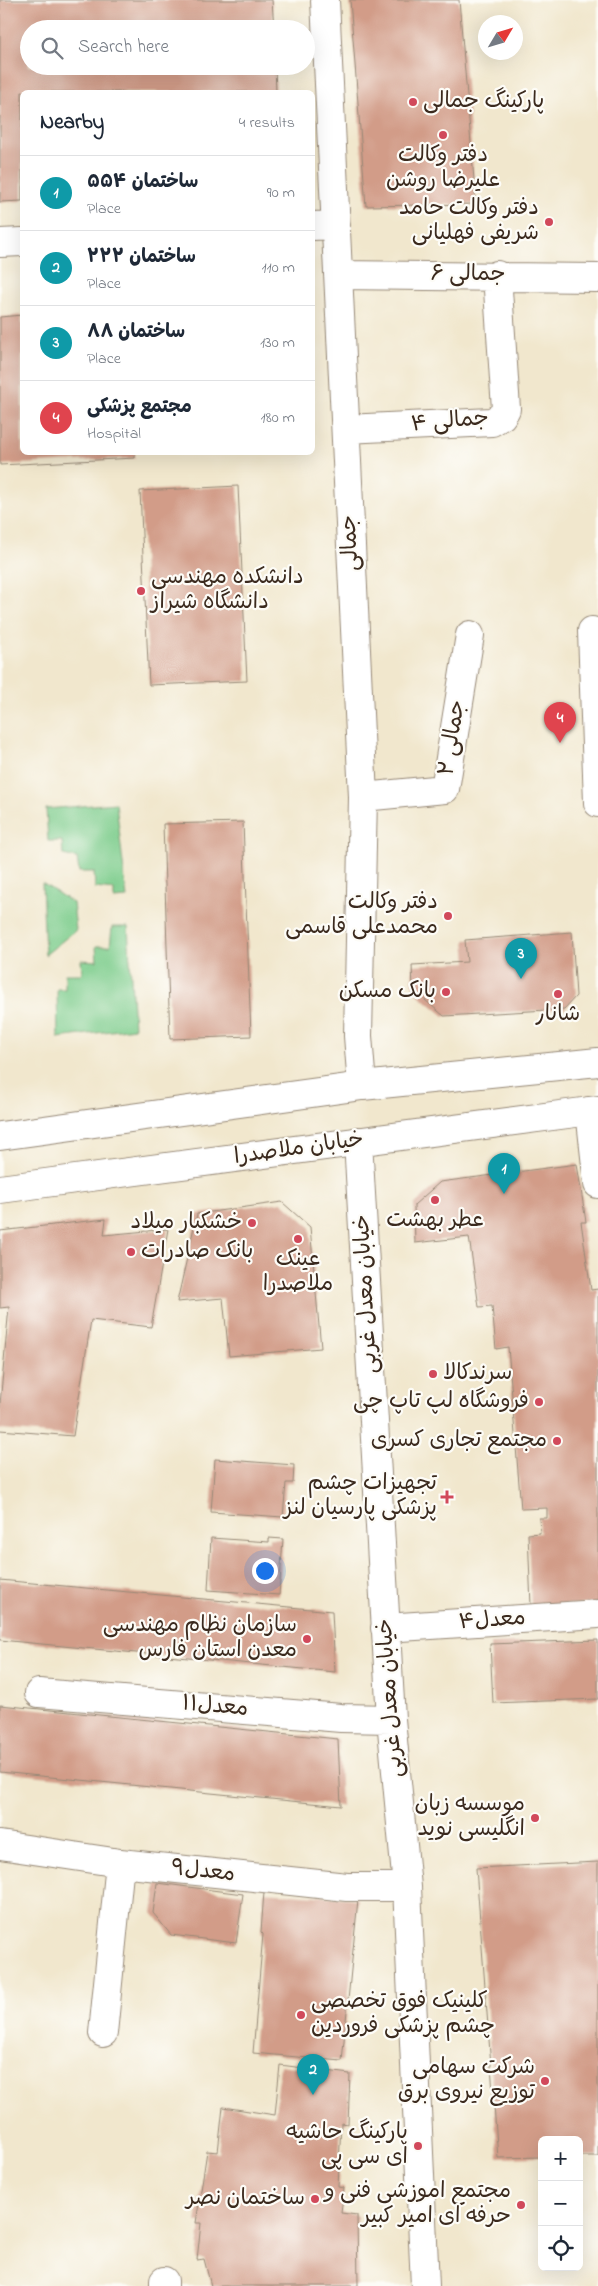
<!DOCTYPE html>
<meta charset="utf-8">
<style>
:root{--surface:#fff;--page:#f6f6f7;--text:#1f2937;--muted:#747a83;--line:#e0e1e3;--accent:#b45309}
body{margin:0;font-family:"Indie Flower","Playpen Sans Arabic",sans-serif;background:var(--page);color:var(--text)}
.controls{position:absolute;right:15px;bottom:15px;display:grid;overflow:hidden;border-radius:8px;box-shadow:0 5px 20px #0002}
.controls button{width:45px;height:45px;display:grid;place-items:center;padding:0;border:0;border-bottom:1px solid var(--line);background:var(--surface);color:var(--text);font:25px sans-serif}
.compass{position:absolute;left:478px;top:15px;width:45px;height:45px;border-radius:50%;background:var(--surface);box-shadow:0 5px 20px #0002;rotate:52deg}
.you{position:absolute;left:264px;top:1570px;width:18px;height:18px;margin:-12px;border:4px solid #fff;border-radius:50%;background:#1a73e8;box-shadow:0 0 0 8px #1a73e833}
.badge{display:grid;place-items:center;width:32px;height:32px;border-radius:50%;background:var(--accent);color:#fff;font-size:16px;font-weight:700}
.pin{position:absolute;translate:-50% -41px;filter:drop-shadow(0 1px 2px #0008)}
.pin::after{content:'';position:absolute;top:26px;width:18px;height:15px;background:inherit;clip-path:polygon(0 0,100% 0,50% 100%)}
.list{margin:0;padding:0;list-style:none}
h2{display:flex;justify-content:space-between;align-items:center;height:65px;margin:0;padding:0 20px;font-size:21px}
h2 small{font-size:16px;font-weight:400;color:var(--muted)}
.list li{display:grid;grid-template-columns:32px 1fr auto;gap:15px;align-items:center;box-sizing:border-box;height:75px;padding:0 20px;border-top:1px solid var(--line)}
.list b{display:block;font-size:19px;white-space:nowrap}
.list p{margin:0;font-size:16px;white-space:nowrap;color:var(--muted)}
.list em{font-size:16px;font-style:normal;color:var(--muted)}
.icon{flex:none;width:28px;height:28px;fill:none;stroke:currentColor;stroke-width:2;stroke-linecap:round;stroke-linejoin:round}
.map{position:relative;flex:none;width:598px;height:2286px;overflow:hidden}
.search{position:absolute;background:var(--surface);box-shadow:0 5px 20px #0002;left:20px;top:20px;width:295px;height:55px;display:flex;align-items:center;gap:12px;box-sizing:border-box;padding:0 18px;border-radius:28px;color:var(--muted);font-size:19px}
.panel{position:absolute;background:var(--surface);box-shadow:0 5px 20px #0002;left:20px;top:90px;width:295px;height:365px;border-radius:8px}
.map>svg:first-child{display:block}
</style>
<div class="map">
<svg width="598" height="2286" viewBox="0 0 598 2286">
<rect width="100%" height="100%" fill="#fdfcf7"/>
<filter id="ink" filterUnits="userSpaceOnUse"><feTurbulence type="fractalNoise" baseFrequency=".02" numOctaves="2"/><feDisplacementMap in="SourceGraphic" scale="10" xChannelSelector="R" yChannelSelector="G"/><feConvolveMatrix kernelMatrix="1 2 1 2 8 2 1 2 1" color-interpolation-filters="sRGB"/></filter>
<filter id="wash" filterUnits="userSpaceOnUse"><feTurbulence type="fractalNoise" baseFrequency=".0096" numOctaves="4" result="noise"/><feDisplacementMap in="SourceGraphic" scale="20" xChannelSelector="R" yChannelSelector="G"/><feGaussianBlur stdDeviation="1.12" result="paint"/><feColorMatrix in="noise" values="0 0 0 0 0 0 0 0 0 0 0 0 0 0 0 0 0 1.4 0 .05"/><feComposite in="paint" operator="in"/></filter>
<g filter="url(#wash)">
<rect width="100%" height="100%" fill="#f1e7cd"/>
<path fill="#7ecd8d" stroke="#5c7c56" d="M116,803L127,898L114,899V890L95,888L94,872H79L77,858L63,855L62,841H48L46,809Z
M42,883L73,903L76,930L45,955Z
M112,927H128L134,1028L58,1038L57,989H65V974H82L81,960L97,961L96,946H110Z"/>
<g id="blocks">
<path fill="#d29c88" d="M0,0H272L274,29H29V66H275L276,92H22V201L0,202Z
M350,0H459L476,204L366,206Z
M22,315V452H135V458L0,465V317Z
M238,486L247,681L149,685L140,491Z
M243,822L251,1036L170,1039L163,824Z
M572,932L576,996L564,1009L444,1016L413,990L412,965L467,962L465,940Z
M577,1164L586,1222H581L591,1290L598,1289V1604L531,1606L528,1534L540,1533L539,1518H547V1508L521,1509L508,1347L496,1349L492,1306L479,1307L469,1237L415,1243L414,1205L440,1182Z
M282,1202L310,1227L321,1348L229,1356L223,1298L177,1302L197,1214Z
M106,1219L104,1235L168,1229L151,1327L91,1320L73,1436L0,1430V1404L9,1307L0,1308V1231Z
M215,1459L294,1465L293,1483H286L283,1517L211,1512Z
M211,1538L269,1542V1538L283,1539L279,1595L208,1590Z
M0,1580L332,1611L335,1672L0,1640Z
M598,1640V1699L493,1703L490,1644Z
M0,1705L338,1739L341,1806L0,1772Z
M598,1862V2156H579V2140H542V2157L498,2158L476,1868Z
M157,1883L243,1894L236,1943L171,1935L153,1913Z
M264,1892L358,1899L342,2061L253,2053L263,1934L261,1932Z
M280,2065L350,2074L348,2124L341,2123L338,2187L344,2188L341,2213L357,2215L358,2286H211L204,2259L197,2260L201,2223H196L207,2151L218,2152L223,2107L275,2115Z"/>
</g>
</g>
<g filter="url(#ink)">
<use href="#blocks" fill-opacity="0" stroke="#968876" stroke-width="1"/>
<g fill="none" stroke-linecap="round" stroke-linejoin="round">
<defs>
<path id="minor" d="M325,0L363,797L358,1036L362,1086
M312,226L336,225
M0,243L22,242
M338,275L598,278
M346,429L492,422L502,416L506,409L497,275
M592,631L598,803
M363,797L445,789L470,635
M590,1111L598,1184
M358,1141L391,1719L407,1887L425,2286
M385,1628L598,1614
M39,1693L341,1718L391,1719
M0,1845L120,1863L347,1887H407
M103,2033L120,1863
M164,2286V2281"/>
<path id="major" d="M0,1136L362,1086L598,1062
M0,1189L598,1110"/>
</defs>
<use href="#minor" stroke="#968876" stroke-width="30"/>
<use href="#major" stroke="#968876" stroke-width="30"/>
<use href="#minor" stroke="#fff" stroke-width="28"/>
<use href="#major" stroke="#fff" stroke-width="28"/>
</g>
</g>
<g fill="#d1495b" stroke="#fdfcf7" stroke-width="2">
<circle cx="413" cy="102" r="5"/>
<circle cx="443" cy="135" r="5"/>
<circle cx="549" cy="222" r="5"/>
<circle cx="141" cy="591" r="5"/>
<circle cx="448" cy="916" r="5"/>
<circle cx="446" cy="992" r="5"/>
<circle cx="558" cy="994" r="5"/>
<circle cx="435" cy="1200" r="5"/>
<circle cx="252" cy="1223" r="5"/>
<circle cx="298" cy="1239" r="5"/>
<circle cx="131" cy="1252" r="5"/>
<circle cx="433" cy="1374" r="5"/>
<circle cx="539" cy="1402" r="5"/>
<circle cx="557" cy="1441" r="5"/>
<path d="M444.5 1489.5h5v5h5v5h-5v5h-5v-5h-5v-5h5z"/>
<circle cx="307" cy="1639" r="5"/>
<circle cx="535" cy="1818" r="5"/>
<circle cx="301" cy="2015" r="5"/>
<circle cx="545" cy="2081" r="5"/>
<circle cx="418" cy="2146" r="5"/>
<circle cx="315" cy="2199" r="5"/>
<circle cx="521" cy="2205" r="5"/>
</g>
<g text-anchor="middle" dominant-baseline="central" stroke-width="4.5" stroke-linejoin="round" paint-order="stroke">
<g font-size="22" fill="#3b2a1e" stroke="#fdfcf7" text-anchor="end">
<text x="423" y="102" text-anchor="start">پارکینگ جمالی</text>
<text x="443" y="156" text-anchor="middle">دفتر وکالت<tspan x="443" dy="25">علیرضا روشن</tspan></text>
<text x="539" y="209">دفتر وکالت حامد<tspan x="539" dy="25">شریفی فهلیانی</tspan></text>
<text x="151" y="578" text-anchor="start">دانشکده مهندسی<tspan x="151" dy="25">دانشگاه شیراز</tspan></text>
<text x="438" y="903">دفتر وکالت<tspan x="438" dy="25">محمدعلی قاسمی</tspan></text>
<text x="436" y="992">بانک مسکن</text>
<text x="558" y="1015" text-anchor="middle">شانار</text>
<text x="435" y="1221" text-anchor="middle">عطر بهشت</text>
<text x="242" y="1223">خشکبار میلاد</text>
<text x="141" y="1252" text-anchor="start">بانک صادرات</text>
<text x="298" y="1260" text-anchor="middle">عینک<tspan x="298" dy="25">ملاصدرا</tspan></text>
<text x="443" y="1374" text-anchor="start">سرندکالا</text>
<text x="529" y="1402">فروشگاه لپ تاپ چی</text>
<text x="547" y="1441">مجتمع تجاری کسری</text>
<text x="437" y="1484">تجهیزات چشم<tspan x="437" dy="25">پزشکی پارسیان لنز</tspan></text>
<text x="297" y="1626">سازمان نظام مهندسی<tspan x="297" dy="25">معدن استان فارس</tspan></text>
<text x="525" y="1805">موسسه زبان<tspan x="525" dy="25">انگلیسی نوید</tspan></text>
<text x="311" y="2002" text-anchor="start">کلینیک فوق تخصصی<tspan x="311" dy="25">چشم پزشکی فروردین</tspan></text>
<text x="535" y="2068">شرکت سهامی<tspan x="535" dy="25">توزیع نیروی برق</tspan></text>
<text x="408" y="2133">پارکینگ حاشیه<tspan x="408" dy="25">ای سی پی</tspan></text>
<text x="511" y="2192">مجتمع اموزشی فنی و<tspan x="511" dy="25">حرفه ای امیر کبیر</tspan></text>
<text x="305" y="2199">ساختمان نصر</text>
</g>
<g font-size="22" fill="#3b2a1e" stroke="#fdfcf7">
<text x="468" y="275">۶ جمالی</text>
<text transform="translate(450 422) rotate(-5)">۴ جمالی</text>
<text transform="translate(351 543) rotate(-93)">جمالی</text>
<text transform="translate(453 738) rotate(-81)">۲ جمالی</text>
<text transform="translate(299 1149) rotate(-8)">خیابان ملاصدرا</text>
<text transform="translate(367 1294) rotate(-93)">خیابان معدل غربی</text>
<text transform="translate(492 1621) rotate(-4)">معدل۴</text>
<text transform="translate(391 1698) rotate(-94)">خیابان معدل غربی</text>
<text transform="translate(215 1707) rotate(5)">معدل۱۱</text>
<text transform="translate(203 1872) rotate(6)">معدل۹</text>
</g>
</g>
</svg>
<div class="controls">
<button>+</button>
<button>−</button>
<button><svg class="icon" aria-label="locate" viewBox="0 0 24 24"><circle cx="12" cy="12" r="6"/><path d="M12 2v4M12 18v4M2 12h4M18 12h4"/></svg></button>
</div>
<svg class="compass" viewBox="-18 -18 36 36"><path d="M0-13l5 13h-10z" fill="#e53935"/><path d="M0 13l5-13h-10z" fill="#747a83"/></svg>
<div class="you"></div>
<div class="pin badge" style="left:504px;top:1194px;background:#0f9aa8">1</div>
<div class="pin badge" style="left:313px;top:2095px;background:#0f9aa8">2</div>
<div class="pin badge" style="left:521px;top:979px;background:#0f9aa8">3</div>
<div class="pin badge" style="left:560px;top:743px;background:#e0444e">4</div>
<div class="search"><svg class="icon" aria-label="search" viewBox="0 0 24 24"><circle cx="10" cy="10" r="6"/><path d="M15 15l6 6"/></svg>Search here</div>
<section class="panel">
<h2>Nearby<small>4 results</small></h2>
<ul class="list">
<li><span class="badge" style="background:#0f9aa8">1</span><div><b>ساختمان ۵۵۴</b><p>Place</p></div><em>90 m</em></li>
<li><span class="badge" style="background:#0f9aa8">2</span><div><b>ساختمان ۲۲۲</b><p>Place</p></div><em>110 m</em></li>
<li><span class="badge" style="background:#0f9aa8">3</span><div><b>ساختمان ۸۸</b><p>Place</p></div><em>130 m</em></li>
<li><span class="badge" style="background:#e0444e">4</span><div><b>مجتمع پزشکی</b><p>Hospital</p></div><em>180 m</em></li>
</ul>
</section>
</div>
